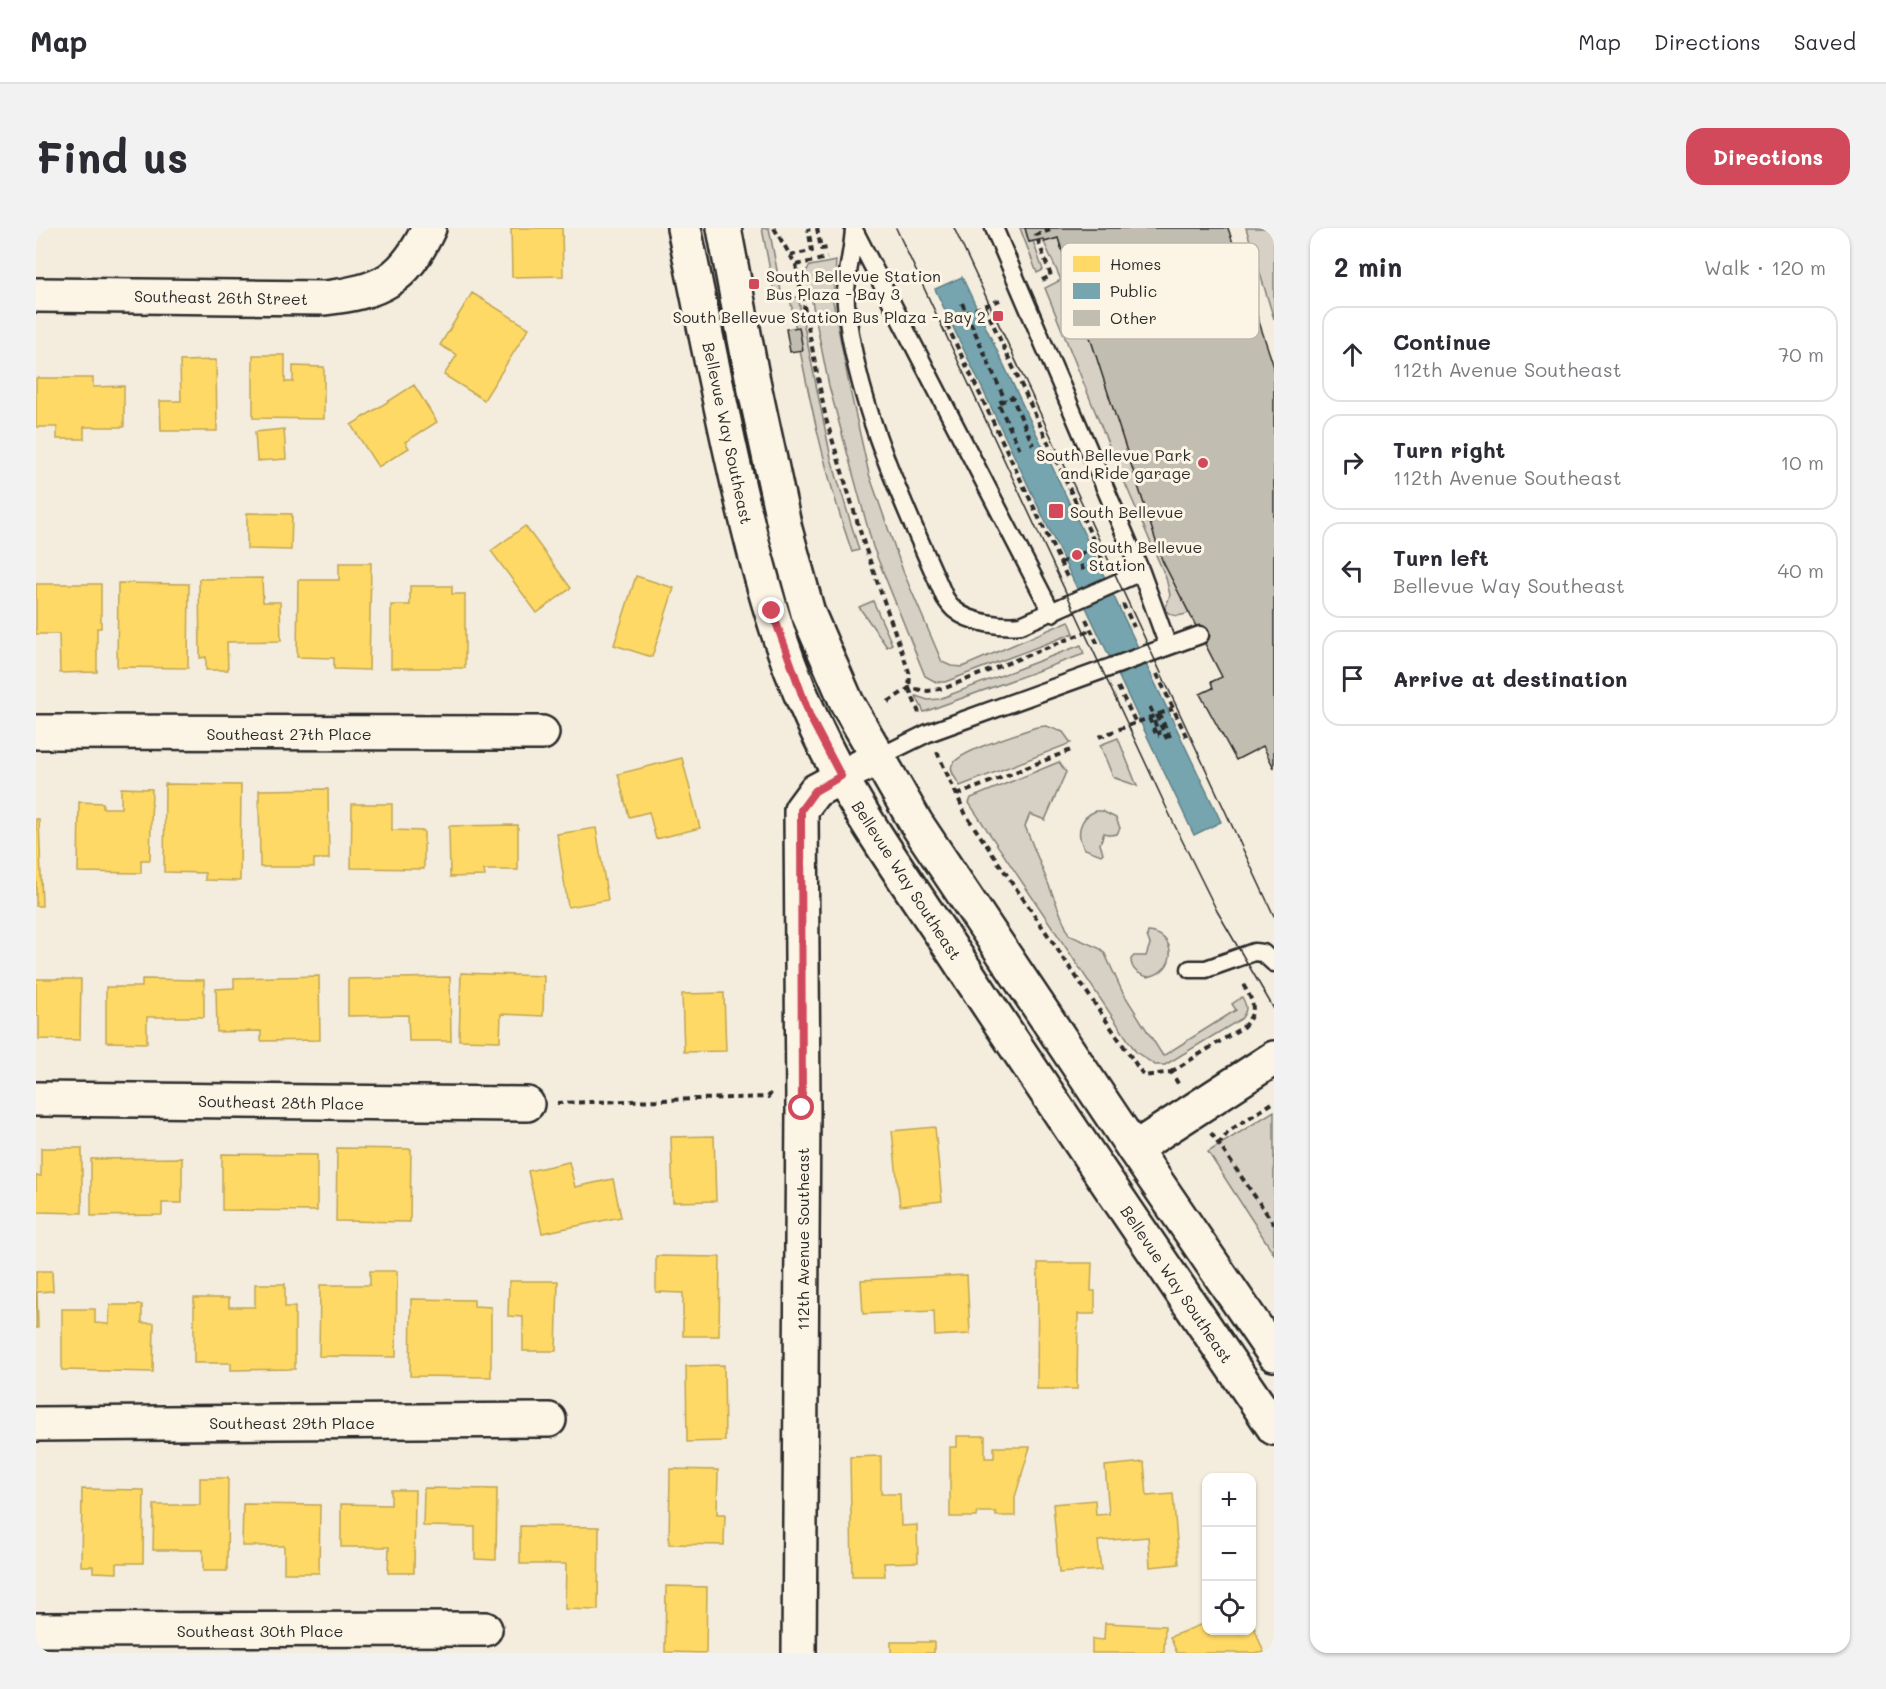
<!DOCTYPE html>
<meta charset="utf-8">
<style>
:root{--surface:#fff;--page:#f2f2f3;--text:#2b2b33;--muted:#7c7c81;--line:#e1e1e2;--accent:#d1495b}
body{margin:0;font-family:Mali,sans-serif;background:var(--page);color:var(--text)}
.controls{position:absolute;right:18px;bottom:18px;display:grid;overflow:hidden;border-radius:12px;box-shadow:0 2px 4px #0004}
.controls button{width:54px;height:54px;display:grid;place-items:center;padding:0;border:0;border-bottom:2px solid var(--line);background:var(--surface);color:var(--text);font:30px sans-serif}
.stop{position:absolute;width:18px;height:18px;margin:-14px;border:4px solid #d1495b;border-radius:50%;background:#fff}
.stop.end{background:#d1495b;border-color:#fff;box-shadow:0 2px 6px #0008}
.list{margin:0;padding:0;list-style:none}
h2{display:flex;justify-content:space-between;align-items:center;height:78px;margin:0;padding:0 24px;font-size:26px}
h2 small{font-size:20px;font-weight:400;color:var(--muted)}
.list li{display:grid;grid-template-columns:39px 1fr auto;gap:18px;align-items:center;box-sizing:border-box;height:96px;margin:0 12px 12px;padding:0 12px;border:2px solid var(--line);border-radius:18px}
.list b{display:block;font-size:22px;white-space:nowrap}
.list p{margin:0;font-size:20px;white-space:nowrap;color:var(--muted)}
.list em{font-size:20px;font-style:normal;color:var(--muted)}
.icon{flex:none;width:33px;height:33px;fill:none;stroke:currentColor;stroke-width:2;stroke-linecap:round;stroke-linejoin:round}
.map{position:relative;flex:none;width:1238px;height:1425px;overflow:hidden;border-radius:18px}
header{display:flex;align-items:center;gap:36px;box-sizing:border-box;height:84px;padding:0 30px;background:var(--surface);border-bottom:2px solid var(--line)}
header strong{font-size:28px}
nav{display:flex;gap:33px;margin-inline-start:auto;font-size:21px}
.intro{display:flex;align-items:center;justify-content:space-between;box-sizing:border-box;height:144px;padding:0 36px}
h1{margin:0;font-size:42px}
.button{padding:15px 27px;border-radius:18px;background:var(--accent);color:#fff;font-size:21px;font-weight:700}
main{display:flex;gap:36px;padding:0 36px}
aside{flex:1;background:var(--surface);border-radius:18px;box-shadow:0 2px 4px #0004}
.map>svg:first-child{display:block}
</style>
<header>
<strong>Map</strong>
<nav><a>Map</a><a>Directions</a><a>Saved</a></nav>
</header>
<div class="intro"><h1>Find us</h1><a class="button">Directions</a></div>
<main>
<div class="map">
<svg width="1238" height="1425" viewBox="0 0 1238 1425">
<rect width="100%" height="100%" fill="#f4edde"/>
<filter id="ink" filterUnits="userSpaceOnUse"><feTurbulence type="fractalNoise" baseFrequency=".0167" numOctaves="2"/><feDisplacementMap in="SourceGraphic" scale="12" xChannelSelector="R" yChannelSelector="G"/><feConvolveMatrix kernelMatrix="1 2 1 2 8 2 1 2 1" color-interpolation-filters="sRGB"/></filter>
<g filter="url(#ink)">
<path fill="#d6d1c4" stroke="#807e78" stroke-width="1.5" d="M726,0H733L745,63L738,64Z
M984,0H989L993,14L997,13L1007,42L1001,45Z
M1210,0H1238V91Z
M1022,10L1126,331L1153,385C1144,388 1137,390 1129,382L1134,367L1130,350L1076,225L1009,60L1025,52L1008,14Z
M800,33L797,73L814,162L833,246L867,343L906,434L915,438L926,439L1033,393L1038,405L909,454H900L889,448L837,319L793,158L770,43L774,38Z
M762,69L795,230L823,322L816,324C787,241 770,156 754,70Z
M837,373L856,416L851,419L823,379Z
M1045,417L1048,426L888,484L880,468L892,472L903,471Z
M1010,498L1027,504L1035,515L924,558C921,552 913,543 916,537C923,523 984,505 1001,499Z
M1082,510L1101,558C1097,556 1081,551 1077,549L1064,517Z
M1023,534L1030,544L1009,592L994,586L989,598L1033,707L1065,721L1069,726L1086,763L1127,828L1200,782L1196,776L1206,769C1211,778 1212,782 1205,791L1129,837H1119L1100,824L933,575L935,570Z
M1060,583H1066L1080,590L1084,600L1081,606L1075,607L1068,605L1064,616L1067,625L1065,627L1049,621C1039,607 1043,589 1060,583Z
M1112,704C1140,705 1143,743 1112,749C1102,746 1095,742 1095,731L1098,728H1110L1114,716L1111,708Z
M1238,883V1026L1172,924Z"/>
<path fill="#ffd966" stroke="#bfa554" stroke-width="1.5" d="M475,0H526L527,48L476,49Z
M436,65L493,100L448,172L408,147L421,127L404,117Z
M217,127H249V154H257V138L288,139V191L217,190Z
M180,132L181,203H125L124,173H145L144,133Z
M0,150H57V159L88,158V199H48V211H21V199H0Z
M378,157L401,194L369,214L373,220L342,239L315,197Z
M248,201L250,231L221,233L219,204Z
M211,285L256,286L255,322L211,321Z
M489,298L535,360L501,385L455,323Z
M303,335H335L333,442L298,441V430L261,429L262,352H303Z
M600,348L638,360L616,429L578,417Z
M226,350L227,374H244L245,413L191,414L192,442H170V429L164,430L163,351Z
M82,355L153,356L152,440L81,439Z
M0,356H65V400H61V444L24,445L23,406H0Z
M374,358H416V366H429V440H355V377H374Z
M646,530L664,600L620,611L613,584L593,589L582,546Z
M129,556L205,557L204,653L169,652V645L128,644Z
M85,560L116,561L114,632H105V645L42,644L43,574L67,575V580H85Z
M292,561L293,631H278V639H224L223,562Z
M316,576H356V602L388,603V641L315,640Z
M0,591H3L6,678H0Z
M482,597V642H448L449,648L414,649L413,598Z
M560,600L572,672L532,679L521,606Z
M425,745L508,748L507,788L465,786L464,813L423,812Z
M283,748L284,812L225,813V803L181,804L180,761L198,760V750Z
M414,749L415,813H373L372,787L312,788V751Z
M0,751H45L44,812L3,811V788H0Z
M106,751L168,752V789H111V815L70,814V759H106Z
M688,765L690,823L648,824L646,766Z
M899,899L906,973L864,978L856,903Z
M678,908L680,973L637,974L635,909Z
M5,920H46V985L0,984V948H5Z
M301,920L375,921L374,994L300,993Z
M186,926L281,927V983L186,982Z
M146,930V975H126V987L55,988V931Z
M533,934L539,959L577,951L585,989L506,1005L492,943Z
M620,1028L684,1029L683,1108H647V1065L620,1064Z
M1002,1035H1056L1055,1063H1059V1086H1042L1041,1161H1001Z
M0,1043H16L17,1063L1,1064L2,1100H0Z
M334,1043H361L360,1129L283,1128L284,1057H334Z
M931,1047L934,1106L899,1108L898,1083L827,1086L825,1052Z
M473,1053H522L520,1123H487V1089L472,1088Z
M219,1056H249V1079H259V1141L195,1142V1135H158V1070H193V1079H219Z
M375,1071L438,1072V1078L455,1079V1149L374,1148Z
M74,1077H106V1095H118L117,1144L26,1142V1081H59V1095L73,1096Z
M688,1137L689,1213L651,1214L650,1138Z
M921,1208H949V1230H958V1219H994L979,1269V1288H960V1284H941V1289H914V1219H921Z
M845,1228V1266H864L865,1298L881,1297L882,1334L848,1335L849,1348H816L814,1229Z
M1108,1234L1111,1268L1137,1266L1143,1336L1114,1339L1112,1309L1062,1313L1065,1342L1023,1345L1017,1276L1059,1272L1060,1287L1073,1286L1069,1238Z
M634,1241L682,1242L681,1286H689L688,1317L633,1316Z
M164,1250H192L191,1343H167V1322H117L118,1277H164Z
M388,1260L461,1261L460,1332L439,1331V1299L387,1298Z
M46,1261L108,1262L107,1335H81V1345L57,1344V1338H45Z
M355,1262H379L378,1345H352L353,1319H305V1276L355,1277Z
M207,1276L284,1277L283,1345H248V1318H206Z
M484,1298L563,1299L562,1382L529,1381L530,1336H484Z
M630,1358L671,1359L670,1425L629,1424Z
M1069,1395L1129,1398L1128,1425H1056V1411L1068,1412Z
M1169,1395L1173,1407L1185,1402H1199L1200,1406L1216,1402L1218,1399L1228,1425H1141L1134,1409Z
M855,1414H898V1425H855Z"/>
<path fill="#76a5af" stroke="#608087" stroke-width="1.5" d="M926,49L1185,594L1158,607L899,61Z"/>
<path fill="#c2bdb1" stroke="#2b2b2b" stroke-width="1.5" d="M989,0H1192L1238,139V540L1227,518L1200,532L1164,466L1177,460L1175,454L1186,449L1126,332L1022,10L1008,14L1007,11L993,14Z
M763,99L767,122L754,124L750,101Z"/>
<g fill="none" stroke-linecap="round" stroke-linejoin="round">
<defs>
<path id="lane" d="M818,0C817,26 808,51 810,77C821,181 868,276 909,370C912,374 915,379 919,382C934,395 966,399 985,397L1105,344
M958,0L1105,344L1132,418
M818,2L1016,385
M841,530L892,505L1164,407
M1154,741H1170L1218,724L1227,725L1238,735"/>
<path id="street" d="M0,67L289,70C345,63 368,53 393,0
M0,504L506,505
M0,871L491,876
M1098,921L1238,830
M0,1196L513,1192
M0,1402L449,1401
M763,1425L767,880L765,582L779,563L841,530"/>
<path id="primary" d="M648,0C666,87 683,174 703,260C721,337 741,415 774,487C813,576 873,656 926,737C1028,893 1134,1046 1238,1200
M688,0L716,148L749,301L772,385L811,475L880,595L1098,921L1238,1126"/>
</defs>
<use href="#lane" stroke="#2b2b2b" stroke-width="21"/>
<use href="#street" stroke="#2b2b2b" stroke-width="38"/>
<use href="#primary" stroke="#2b2b2b" stroke-width="38"/>
<path stroke="#2b2b2b" stroke-width="4" stroke-dasharray="6 4.5" stroke-linecap="butt" d="M738,0L760,37L790,191L829,319L874,447L873,460L883,485
M781,0L785,21L792,20
M754,27L776,23L772,0
M760,37L791,30
M1006,52L1015,48L1000,7L1014,2
M964,72L909,93L1032,351
M926,75L969,172
M949,79L1069,337
M984,221L962,175L976,169L997,217
M1041,327L1049,346
M1024,335L1060,319
M1087,376L1098,399
M1050,391L1063,419
M1121,446L1152,512
M1082,459L1100,495
M852,474L873,460L892,463L909,460L1055,402
M1114,479L1118,488
M1123,486L1137,481
M1120,487L1131,511
M1113,490L1121,508H1123
M1118,493L1124,507
M1063,509L1123,486L1135,511
M901,524L930,587L1108,848L1135,844L1143,857
M921,567L1035,522
M1135,844L1207,799C1224,781 1216,772 1205,753
M521,875L732,869L736,864
M1175,905L1238,996
M1182,917L1193,903L1238,874"/>
<use href="#lane" stroke="#fcf5e5" stroke-width="16"/>
<use href="#street" stroke="#fcf5e5" stroke-width="33"/>
<use href="#primary" stroke="#fcf5e5" stroke-width="33"/>
<path stroke="#2b2b2b" stroke-width="1.5" d="M860,0L1139,598L1181,683L1238,781
M918,0L1238,688"/>
</g>
</g>
<g fill="none" stroke-linecap="round" stroke-linejoin="round" filter="url(#ink)">
<path stroke="#d1495b" stroke-width="8" d="M736,383L774,489L805,548L779,563L765,582L766,880"/>
</g>
<g fill="#d1495b" stroke="#fcf5e5" stroke-width="2">
<rect x="712" y="50" width="12" height="12" rx="3"/>
<rect x="956" y="82" width="12" height="12" rx="3"/>
<circle cx="1167" cy="235" r="6"/>
<rect x="1012" y="275" width="16" height="16" rx="3"/>
<circle cx="1041" cy="327" r="6"/>
</g>
<g text-anchor="middle" dominant-baseline="central" stroke-width="6" stroke-linejoin="round" paint-order="stroke">
<g font-size="16" fill="#2b2b2b" stroke="#fcf5e5" text-anchor="start">
<text x="730" y="47">South Bellevue Station<tspan x="730" dy="18">Bus Plaza - Bay 3</tspan></text>
<text x="950" y="88" text-anchor="end">South Bellevue Station Bus Plaza - Bay 2</text>
<text x="1155" y="226" text-anchor="end">South Bellevue Park<tspan x="1155" dy="18">and Ride garage</tspan></text>
<text x="1034" y="283">South Bellevue</text>
<text x="1053" y="318">South Bellevue<tspan x="1053" dy="18">Station</tspan></text>
</g>
<g font-size="16" fill="#2b2b2b" stroke="#fcf5e5">
<text transform="translate(185 69) rotate(1)">Southeast 26th Street</text>
<text transform="translate(692 205) rotate(78)">Bellevue Way Southeast</text>
<text x="253" y="505">Southeast 27th Place</text>
<text transform="translate(871 652) rotate(57)">Bellevue Way Southeast</text>
<text transform="translate(245 874) rotate(1)">Southeast 28th Place</text>
<text transform="translate(766 1011) rotate(-90)">112th Avenue Southeast</text>
<text transform="translate(1141 1056) rotate(56)">Bellevue Way Southeast</text>
<text x="256" y="1194">Southeast 29th Place</text>
<text x="224" y="1402">Southeast 30th Place</text>
</g>
</g>
<rect x="1025" y="15" width="198" height="96" rx="9" fill="#fcf5e5" stroke="#bdb8ad" stroke-width="1.5"/>
<rect x="1037" y="28" width="27" height="16" fill="#ffd966"/>
<rect x="1037" y="55" width="27" height="16" fill="#76a5af"/>
<rect x="1037" y="82" width="27" height="16" fill="#c2bdb1"/>
<g font-size="16" fill="#2b2b2b">
<text x="1074" y="42">Homes</text>
<text x="1074" y="69">Public</text>
<text x="1074" y="96">Other</text>
</g>
</svg>
<div class="controls">
<button>+</button>
<button>−</button>
<button><svg class="icon" aria-label="locate" viewBox="0 0 24 24"><circle cx="12" cy="12" r="6"/><path d="M12 2v4M12 18v4M2 12h4M18 12h4"/></svg></button>
</div>
<div class="stop" style="left:766px;top:880px"></div>
<div class="stop end" style="left:736px;top:383px"></div>
</div>
<aside>
<h2>2 min<small>Walk · 120 m</small></h2>
<ul class="list">
<li><svg class="icon" aria-label="ahead" viewBox="0 0 24 24"><path d="M12 20V5M6 11l6-6 6 6"/></svg><div><b>Continue</b><p>112th Avenue Southeast</p></div><em>70 m</em></li>
<li><svg class="icon" aria-label="right" viewBox="0 0 24 24"><path d="M7 20v-9h11M14 6l5 5-5 5"/></svg><div><b>Turn right</b><p>112th Avenue Southeast</p></div><em>10 m</em></li>
<li><svg class="icon" aria-label="left" viewBox="0 0 24 24"><path d="M17 20v-9H6M10 6l-5 5 5 5"/></svg><div><b>Turn left</b><p>Bellevue Way Southeast</p></div><em>40 m</em></li>
<li><svg class="icon" aria-label="arrive" viewBox="0 0 24 24"><path d="M6 21V4h12l-3 4 3 4H6"/></svg><div><b>Arrive at destination</b></div></li>
</ul>
</aside>
</main>
